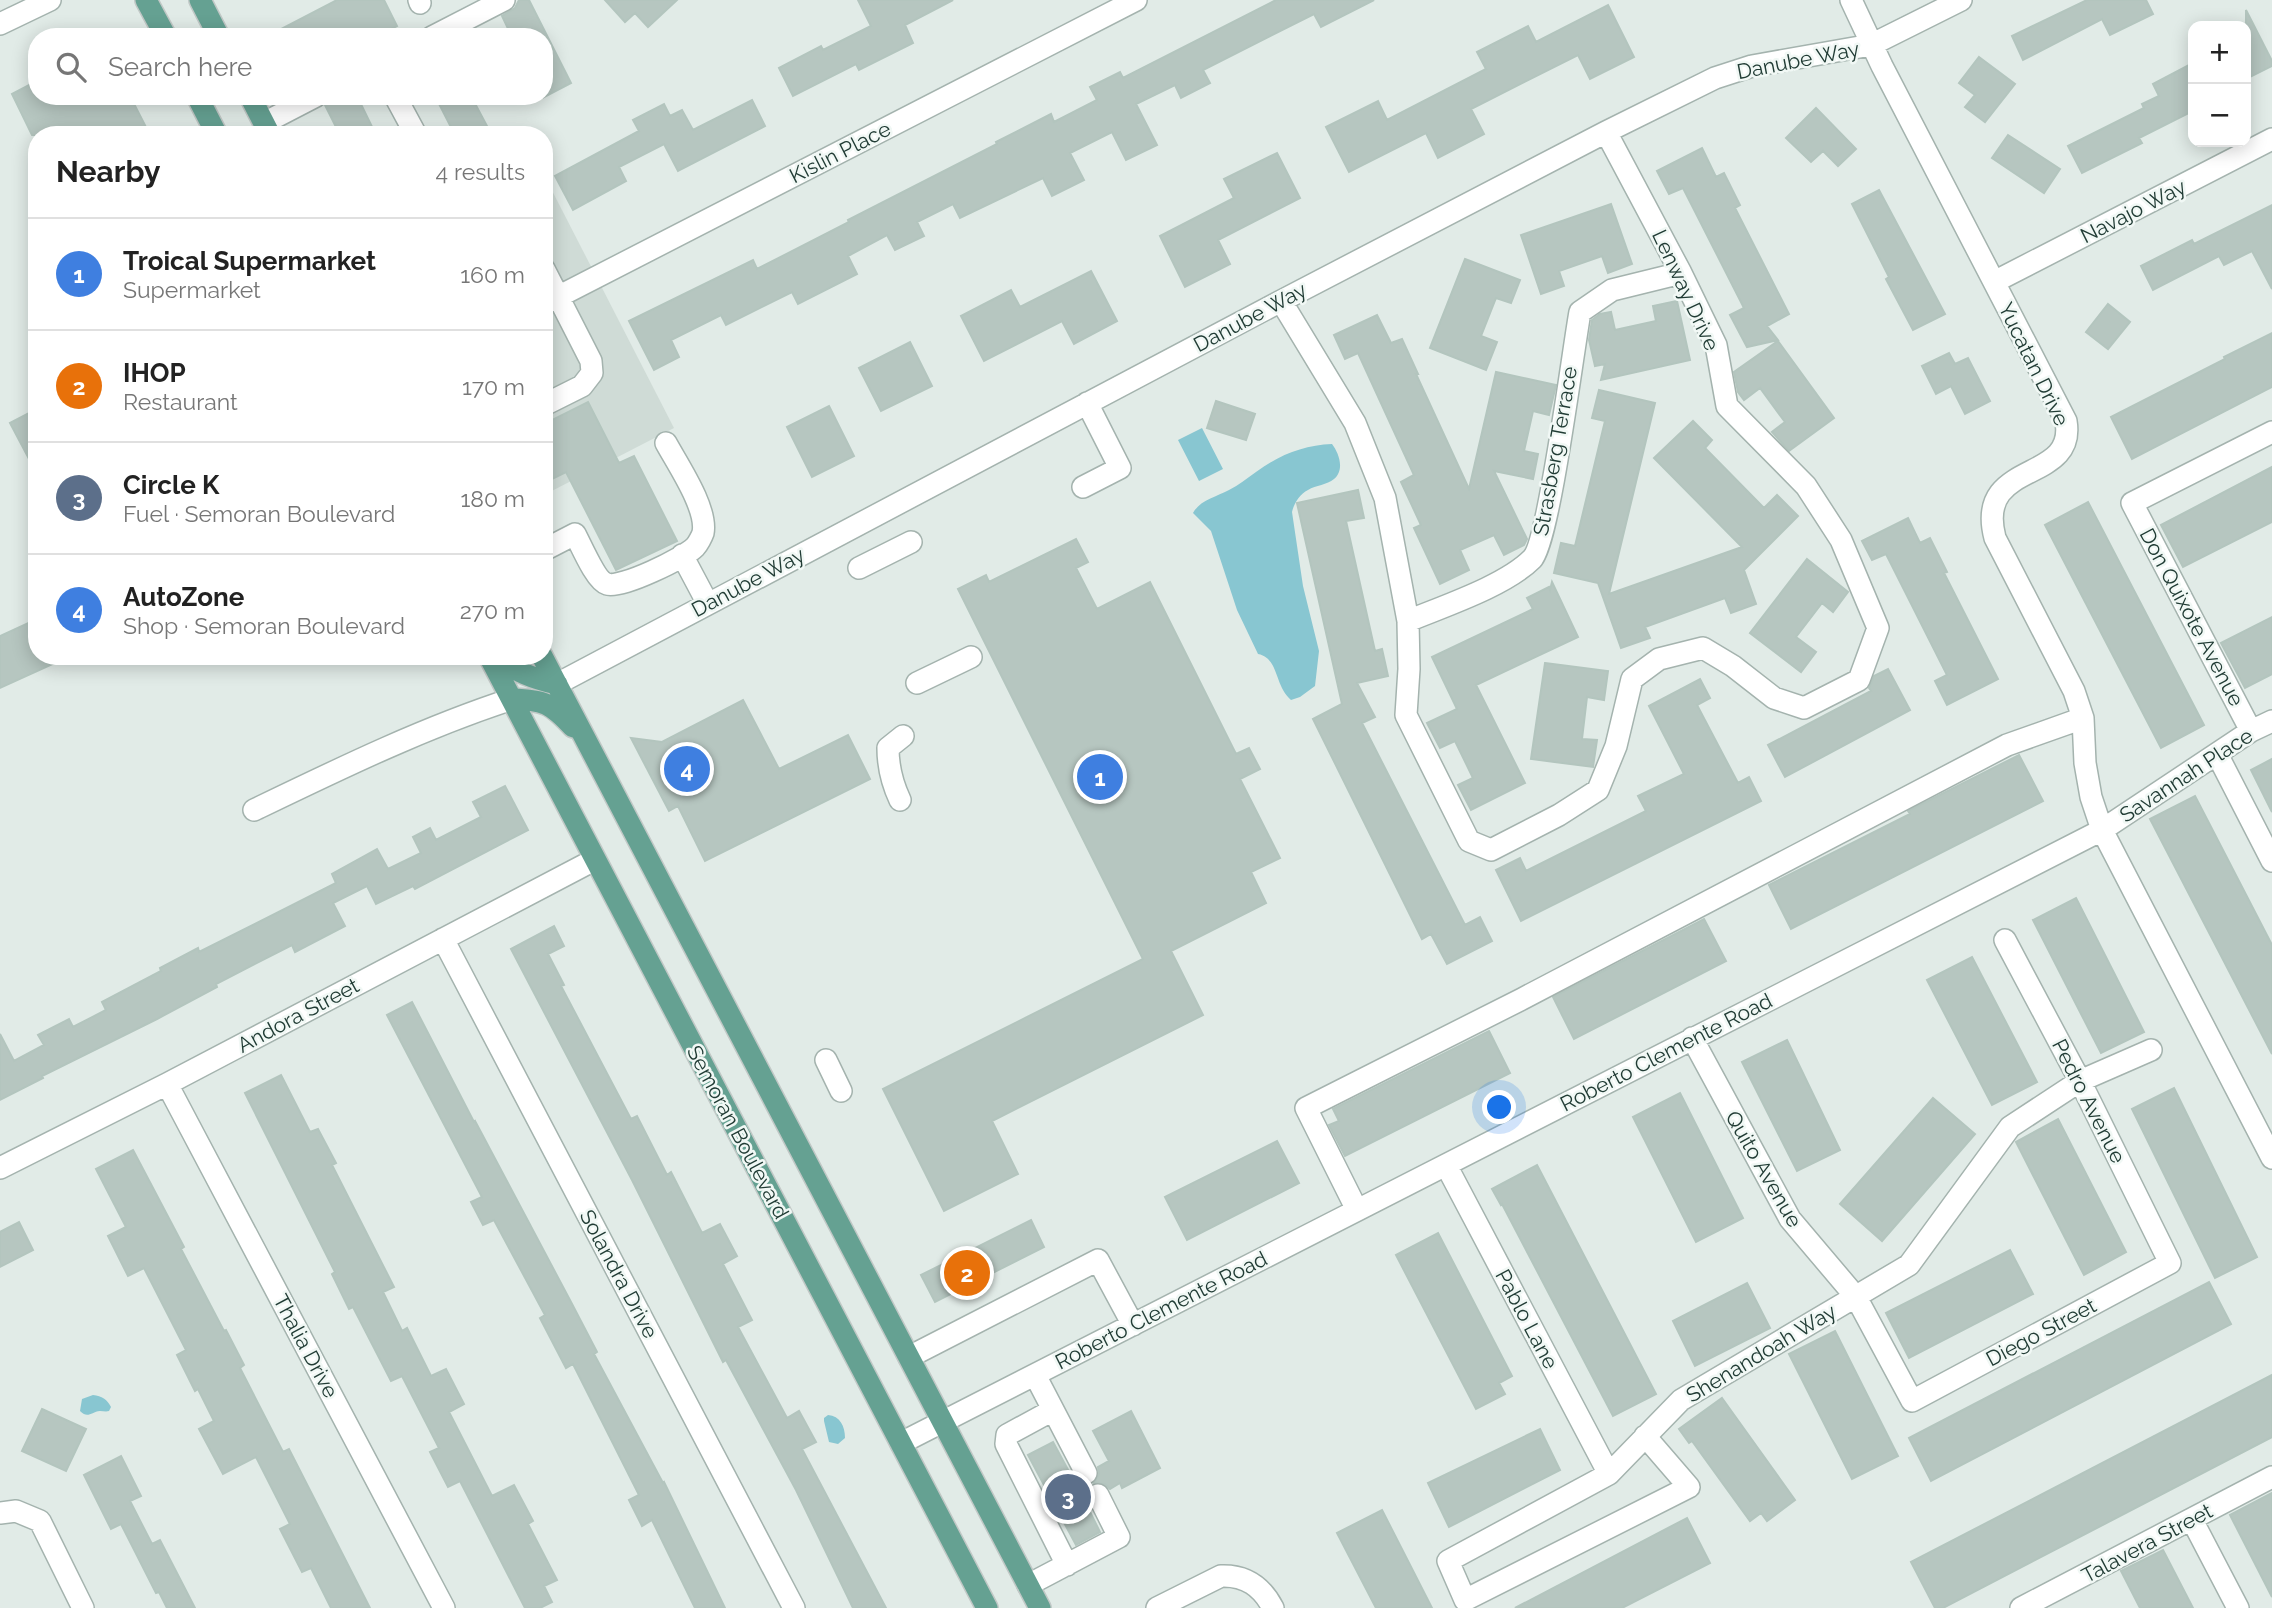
<!DOCTYPE html>
<meta charset="utf-8">
<style>
:root{--surface:#fff;--page:#f2f2f2;--text:#222;--muted:#767676;--line:#e0e0e0;--accent:#804b3a}
body{margin:0;font-family:Raleway,sans-serif;background:var(--page);color:var(--text)}
.controls{position:absolute;right:21px;top:21px;display:grid;overflow:hidden;border-radius:14px;box-shadow:0 4px 18px #0003}
.controls button{width:63px;height:63px;display:grid;place-items:center;padding:0;border:0;border-bottom:2px solid var(--line);background:var(--surface);color:var(--text);font:35px sans-serif}
.you{position:absolute;left:1500px;top:1108px;width:24px;height:24px;margin:-18px;border:5px solid #fff;border-radius:50%;background:#1a73e8;box-shadow:0 0 0 10px #1a73e833}
.badge{display:grid;place-items:center;width:46px;height:46px;border-radius:50%;background:var(--accent);color:#fff;font-size:23px;font-weight:700}
.pin{position:absolute;translate:-50% -50%;border:4px solid #fff;box-shadow:0 2px 7px #0006}
.list{margin:0;padding:0;list-style:none}
h2{display:flex;justify-content:space-between;align-items:center;height:91px;margin:0;padding:0 28px;font-size:30px}
h2 small{font-size:23px;font-weight:400;color:var(--muted)}
.list li{display:grid;grid-template-columns:46px 1fr auto;gap:21px;align-items:center;box-sizing:border-box;height:112px;padding:0 28px;border-top:2px solid var(--line)}
.list b{display:block;font-size:26px;white-space:nowrap}
.list p{margin:0;font-size:23px;white-space:nowrap;color:var(--muted)}
.list em{font-size:23px;font-style:normal;color:var(--muted)}
.icon{flex:none;width:38px;height:38px;fill:none;stroke:currentColor;stroke-width:2;stroke-linecap:round;stroke-linejoin:round}
.map{position:relative;flex:none;width:2272px;height:1608px;overflow:hidden}
.search{position:absolute;background:var(--surface);box-shadow:0 4px 18px #0003;left:28px;top:28px;width:525px;height:77px;display:flex;align-items:center;gap:18px;box-sizing:border-box;padding:0 24px;border-radius:28px;color:var(--muted);font-size:26px}
.panel{position:absolute;background:var(--surface);box-shadow:0 4px 18px #0003;left:28px;top:126px;width:525px;height:539px;border-radius:28px}
.map>svg:first-child{display:block}
</style>
<div class="map">
<svg width="2272" height="1608" viewBox="0 0 2272 1608">
<rect width="100%" height="100%" fill="#e1ebe7"/>
<path fill="#cfdbd6" d="M544,175L674,428L544,495Z"/>
<path fill="#88c6d1" d="M1202,428L1223,469L1199,481L1178,440Z
M1332,444C1339,453 1345,470 1334,479C1327,485 1316,485 1308,490C1300,494 1294,503 1292,512L1303,586L1319,651L1315,686L1300,697L1291,700C1274,685 1279,658 1258,654L1237,610L1211,531L1193,513C1200,500 1216,497 1229,490C1239,485 1247,478 1256,472C1279,455 1304,445 1332,444Z
M93,1395C102,1396 107,1399 111,1407L109,1411C106,1412 103,1411 100,1411C91,1412 88,1419 80,1411L82,1399Z
M828,1415C840,1416 845,1426 845,1438L838,1444L829,1442L824,1421V1418Z"/>
<path fill="#b6c6c0" stroke="#b3c5be" stroke-width="2" d="M337,0H384L397,26L376,37H266Z
M519,0H529L571,83L544,97V37H512L502,16L515,8Z
M605,0H677L648,27L635,13L625,22Z
M858,0H953L905,25L913,43L859,70L856,64L793,96L779,68L821,46L823,50L871,26Z
M1276,0H1374L1321,27L1314,14L1298,22L1203,70L1210,83L1181,98L1175,85L1136,104L1157,145L1126,160L1112,132L1070,153L1084,180L1052,196L1043,178L960,218L953,204L917,222L924,236L895,250L887,235L848,256L857,274L798,304L792,292L726,325L721,315L671,340L679,357L654,370L629,321L753,260L757,269L849,222L848,220L997,144L996,142L1051,114L1054,122L1097,100L1090,87L1120,72L1123,78Z
M2087,0H2146L2153,14L2110,35L2102,19L2023,60L2012,36Z
M1608,5L1634,57L1590,79L1578,55L1471,109L1484,134L1438,158L1426,133L1349,172L1326,127L1378,101L1387,120L1486,69L1477,52L1528,26L1536,42Z
M2246,10L2272,61V66L2246,79Z
M1979,57L2015,84L1985,122L1965,107L1975,95L1959,83Z
M2193,63V111L2139,138L2142,143L2082,173L2068,146L2144,108L2142,104L2159,96L2153,84Z
M37,81V96H130L150,135H32L12,94Z
M336,96H357L376,135H340L325,105L328,100Z
M435,96H471L487,126L470,135H455Z
M752,100L765,126L678,171L664,144L619,167L626,181L573,210L555,176L639,131L633,120L664,104L670,116L682,110L693,130Z
M1816,108L1856,149L1838,166L1823,151L1811,162L1786,138Z
M2008,135L2060,169L2044,193L1992,158Z
M1702,148L1716,177L1724,173L1740,205L1735,208L1789,314L1767,326L1778,340L1747,347L1730,315L1744,308L1683,188L1669,194L1657,171Z
M1277,153L1300,198L1218,240L1230,264L1185,287L1160,236L1234,198L1224,179Z
M1879,190L1945,314L1913,330L1886,279L1889,277L1852,204Z
M1611,204L1632,264L1608,273L1602,256L1559,271L1564,286L1541,294L1521,235Z
M2272,205V289L2252,251L2224,265L2219,256L2153,290L2141,266L2192,240L2194,244Z
M1465,259L1520,280L1511,303L1496,298L1481,336L1497,342L1486,370L1430,348Z
M1091,271L1117,321L1074,344L1062,321L984,361L961,316L1011,290L1020,307Z
M1677,301L1690,360L1601,380L1605,364L1595,366L1589,340L1592,320L1600,314L1611,312L1615,330L1656,321L1653,306Z
M2108,304L2130,322L2108,349L2086,332Z
M1377,315L1391,343L1402,339L1418,374H1416L1469,489L1496,372L1556,385L1549,415L1533,411L1524,451L1538,454L1533,479L1494,471L1527,539L1524,545L1504,555L1494,535L1460,550L1469,570L1440,584L1414,528L1421,525L1401,482L1414,475L1358,353L1345,359L1334,335Z
M2272,333V387L2132,459L2111,417L2225,359L2224,357Z
M1778,341L1834,418L1789,451L1772,432L1785,422L1760,388L1744,400L1738,392L1734,372Z
M910,342L932,386L881,411L859,368Z
M1949,353L1955,364L1968,358L1990,401L1965,414L1951,386L1936,394L1922,366Z
M1599,390L1655,403L1609,594L1742,547L1654,458L1693,421L1712,440L1705,448L1764,508L1777,495L1798,516L1744,570L1756,604L1731,613L1725,598L1645,627L1650,638L1621,648L1598,583L1554,573L1561,543L1575,546L1605,421L1592,418Z
M1216,401L1255,414L1246,440L1207,428Z
M588,402L619,463L634,456L677,541L616,570L566,472L544,483V424Z
M829,406L854,456L812,477L787,427Z
M37,409V474L10,423Z
M2272,467V522L2183,567L2161,525Z
M1358,490L1364,518L1346,521L1375,651L1382,649L1388,676L1357,683L1375,717L1362,723L1465,925L1480,917L1492,941L1447,964L1431,934L1422,939L1313,719L1342,704L1297,503Z
M2088,502L2204,725L2161,748L2045,525Z
M1908,518L1920,543L1930,538L1947,572L1944,573L1998,679L1947,705L1935,681L1947,675L1886,554L1872,560L1862,541Z
M1076,539L1088,562L1076,568L1097,609L1150,582L1236,754L1249,748L1260,769L1240,779L1280,858L1251,872L1266,903L1171,951L1203,1015L992,1121L1018,1174L944,1211L883,1089L1143,959L958,589L986,575L989,582Z
M1807,559L1848,592L1833,612L1822,603L1796,637L1816,652L1801,672L1750,633Z
M1552,582L1578,637L1476,685L1525,783L1471,810L1458,785L1473,778L1455,741L1440,748L1427,723L1457,709L1432,657L1533,609L1527,598L1549,587L1550,590Z
M2272,617V674L2245,688L2221,643Z
M37,619V656H70L0,688V636Z
M1545,663L1608,671L1604,700L1587,697L1582,739L1597,740L1593,767L1531,759Z
M1888,669L1910,710L1785,777L1768,745L1871,691L1869,688L1874,676Z
M1700,679L1710,698L1697,705L1738,783L1749,777L1761,801L1521,921L1496,870L1520,858L1526,871L1646,811L1638,796L1684,774L1649,706Z
M743,700L779,769L848,735L870,779L705,861L678,806L669,811L631,738L662,742Z
M2019,755L2043,801L1791,929L1769,885L1910,814L1908,811Z
M2272,759V812L2251,770Z
M505,786L528,830L415,889L413,886L376,904L367,886L333,903L345,926L295,952L292,945L216,984L217,987L157,1019L42,1076L43,1078L0,1100V1034L14,1061L44,1045L38,1035L69,1019L73,1027L106,1010L102,1002L161,971L160,968L198,948L199,952L336,883L332,874L377,849L388,869L421,853L413,837L430,828L436,840L481,817L473,802Z
M2195,796L2272,945V1054L2150,819Z
M2076,898L2144,1032L2101,1053L2033,920Z
M1704,919L1726,961L1574,1039L1553,997Z
M554,926L564,946L548,954L564,985L561,986L631,1119L637,1116L667,1175L671,1172L702,1233L720,1224L737,1256L723,1264L752,1320L738,1327L787,1418L799,1411L816,1442L802,1449L886,1608H853L796,1490L726,1360L723,1362L632,1180L511,949Z
M1972,957L2037,1082L1992,1105L1927,980Z
M412,1002L474,1122L475,1121L571,1302L597,1352L594,1354L663,1483L664,1482L725,1608H695L652,1520L642,1526L629,1500L639,1495L573,1364L566,1368L540,1318L545,1315L494,1220L483,1225L471,1202L482,1197L387,1015Z
M1489,1031L1510,1073L1345,1156L1329,1125L1339,1121L1333,1109Z
M1787,1040L1840,1150L1797,1171L1742,1062Z
M281,1075L310,1132L318,1129L336,1163L332,1165L394,1287L383,1292L402,1331L407,1328L431,1376L446,1369L464,1404L449,1412L492,1496L514,1485L533,1521L528,1524L557,1580L544,1586L552,1602L540,1608H525L460,1481L448,1487L430,1452L439,1448L402,1376L391,1381L353,1307L349,1309L332,1274L335,1272L245,1093Z
M2174,1088L2257,1257L2215,1278L2132,1109Z
M1680,1093L1743,1218L1696,1242L1633,1117Z
M1933,1098L1975,1134L1882,1241L1840,1204Z
M2058,1119L2126,1252L2084,1275L2016,1142Z
M1277,1141L1299,1183L1187,1240L1165,1197Z
M133,1150L184,1247L181,1249L224,1331L226,1330L244,1365L240,1368L283,1452L289,1449L370,1608H331L311,1568L302,1572L280,1529L290,1524L256,1457L223,1474L199,1429L214,1421L198,1389L195,1391L177,1355L186,1350L144,1268L128,1276L108,1236L126,1227L96,1169Z
M1537,1165L1656,1394L1613,1416L1502,1204L1501,1205L1492,1189Z
M1031,1220L1044,1247L935,1302L921,1275Z
M19,1222L33,1250L0,1267V1232Z
M1438,1233L1512,1376L1499,1383L1505,1394L1476,1409L1396,1255Z
M2010,1250L2033,1294L1909,1358L1886,1313Z
M2209,1282L2231,1324L1931,1481L1909,1438Z
M1747,1283L1770,1328L1695,1366L1673,1321Z
M1835,1331L1898,1456L1852,1479L1789,1354Z
M2272,1375V1437L1943,1608H1935L1911,1562Z
M1722,1398L1795,1500L1767,1521L1761,1513L1750,1521L1692,1441L1689,1443L1679,1429Z
M42,1409L86,1429L66,1471L22,1451Z
M1131,1411L1160,1468L1122,1488L1120,1483L1110,1489L1105,1484L1094,1483L1099,1474L1098,1467L1109,1461L1093,1431Z
M1540,1429L1560,1470L1449,1527L1428,1483Z
M1053,1442L1073,1479L1080,1484L1090,1485L1085,1494V1502L1100,1532L1076,1545L1028,1455Z
M121,1456L141,1496L130,1501L152,1544L160,1540L195,1608H167L159,1592L156,1593L121,1524L111,1529L84,1475Z
M2272,1493V1597L2230,1515Z
M1382,1510L1432,1608H1376L1337,1533Z
M1687,1518L1710,1563L1622,1608H1515Z
M2163,1550L2193,1608H2140L2121,1571Z"/>
<g fill="none" stroke-linecap="round" stroke-linejoin="round">
<defs>
<path id="minor" d="M419,0L420,3
M1851,0L1882,66L2066,421C2077,485 1974,458 1995,538L2074,691L2083,718L2085,763L2091,797L2102,830L2272,1158
M0,24L50,0
M432,37L504,0
M395,96L416,135
M264,123L316,96
M544,269L591,361L592,373L582,386L544,405
M1994,282L2272,139
M1281,301L1355,423L1385,498L1408,621L1409,669L1406,715L1469,841L1491,850L1559,815L1598,790L1616,746L1632,679L1659,659L1703,648L1733,666L1774,698L1804,708L1859,680L1878,628L1841,540L1806,486L1727,406L1716,345L1681,273L1606,132
M544,304L1136,0
M1083,487L1120,468L1087,403
M544,550L575,534C581,545 596,581 607,584C621,589 684,558 695,547C698,544 702,536 703,533C708,509 678,465 666,443
M682,555L708,604
M859,568L911,542
M1408,621C1444,606 1505,586 1532,559C1549,542 1573,350 1580,312L1612,290L1681,273
M917,683L971,657
M557,684L1281,301L1606,132L1715,78L1752,66L1871,45L1961,0
M2251,731L2132,503L2272,432
M2217,754L2272,861
M900,800C892,783 888,767 888,748L903,736
M254,810C339,769 423,728 512,699
M443,939L794,1608
M1692,1038L1790,1219L1856,1297L1912,1401L2170,1263L2080,1081L2005,940
M826,1060L841,1091
M167,1084L444,1608
M1446,1165L1609,1474
M0,1168L167,1084L594,860
M1357,1210L1306,1108L1522,999L2007,745L2083,718
M909,1357L1098,1260L1133,1325
M1035,1375L1086,1473
M1053,1410L1007,1435L1006,1444L1067,1565
M1645,1436L1689,1487L1465,1600L1448,1561L1609,1474L1681,1400L1909,1265L2010,1127L2080,1081L2151,1050
M901,1443L2102,830L2251,731L2272,721
M0,1513L16,1511L40,1521L83,1608
M2192,1520L2238,1608
M1028,1585L1119,1537L1098,1495
M1157,1608L1221,1576C1246,1575 1262,1587 1273,1608
M2021,1608L2272,1477"/>
<path id="major" d="M146,0L166,37
M200,0L219,37
M197,96L217,135
M250,96L270,135
M489,656L987,1608
M498,656C514,672 535,679 557,684
M542,656L1040,1608
M512,699C544,700 551,703 573,727"/>
</defs>
<use href="#minor" stroke="#a4b3ae" stroke-width="24"/>
<use href="#major" stroke="#c1c8c6" stroke-width="24"/>
<use href="#minor" stroke="#fff" stroke-width="21"/>
<use href="#major" stroke="#65a192" stroke-width="21"/>
</g>
<g text-anchor="middle" dominant-baseline="central" stroke-width="5" stroke-linejoin="round" paint-order="stroke">
<g font-size="21" fill="#213c35" stroke="#f1f8f5">
<text transform="translate(1798 60) rotate(-11)">Danube Way</text>
<text transform="translate(840 152) rotate(-27)">Kislin Place</text>
<text transform="translate(2133 211) rotate(-27)">Navajo Way</text>
<text transform="translate(1686 290) rotate(65)">Lenway Drive</text>
<text transform="translate(1250 317) rotate(-28)">Danube Way</text>
<text transform="translate(2034 364) rotate(64)">Yucatan Drive</text>
<text transform="translate(1555 451) rotate(-80)">Strasberg Terrace</text>
<text transform="translate(748 582) rotate(-28)">Danube Way</text>
<text transform="translate(2192 617) rotate(62)">Don Quixote Avenue</text>
<text transform="translate(2186 775) rotate(-33)">Savannah Place</text>
<text transform="translate(298 1015) rotate(-28)">Andora Street</text>
<text transform="translate(1666 1052) rotate(-27)">Roberto Clemente Road</text>
<text transform="translate(2089 1101) rotate(63)">Pedro Avenue</text>
<text transform="translate(738 1132) rotate(62)">Semoran Boulevard</text>
<text transform="translate(1764 1169) rotate(60)">Quito Avenue</text>
<text transform="translate(619 1274) rotate(62)">Solandra Drive</text>
<text transform="translate(1161 1310) rotate(-27)">Roberto Clemente Road</text>
<text transform="translate(1527 1319) rotate(62)">Pablo Lane</text>
<text transform="translate(2041 1332) rotate(-28)">Diego Street</text>
<text transform="translate(306 1346) rotate(62)">Thalia Drive</text>
<text transform="translate(1761 1353) rotate(-31)">Shenandoah Way</text>
<text transform="translate(2147 1543) rotate(-28)">Talavera Street</text>
</g>
</g>
</svg>
<div class="controls">
<button>+</button>
<button>−</button>
</div>
<div class="you"></div>
<div class="pin badge" style="left:1100px;top:777px;background:#3f7fe0">1</div>
<div class="pin badge" style="left:967px;top:1273px;background:#e8710a">2</div>
<div class="pin badge" style="left:1068px;top:1497px;background:#5c6f8a">3</div>
<div class="pin badge" style="left:687px;top:769px;background:#3f7fe0">4</div>
<div class="search"><svg class="icon" aria-label="search" viewBox="0 0 24 24"><circle cx="10" cy="10" r="6"/><path d="M15 15l6 6"/></svg>Search here</div>
<section class="panel">
<h2>Nearby<small>4 results</small></h2>
<ul class="list">
<li><span class="badge" style="background:#3f7fe0">1</span><div><b>Troical Supermarket</b><p>Supermarket</p></div><em>160 m</em></li>
<li><span class="badge" style="background:#e8710a">2</span><div><b>IHOP</b><p>Restaurant</p></div><em>170 m</em></li>
<li><span class="badge" style="background:#5c6f8a">3</span><div><b>Circle K</b><p>Fuel · Semoran Boulevard</p></div><em>180 m</em></li>
<li><span class="badge" style="background:#3f7fe0">4</span><div><b>AutoZone</b><p>Shop · Semoran Boulevard</p></div><em>270 m</em></li>
</ul>
</section>
</div>
